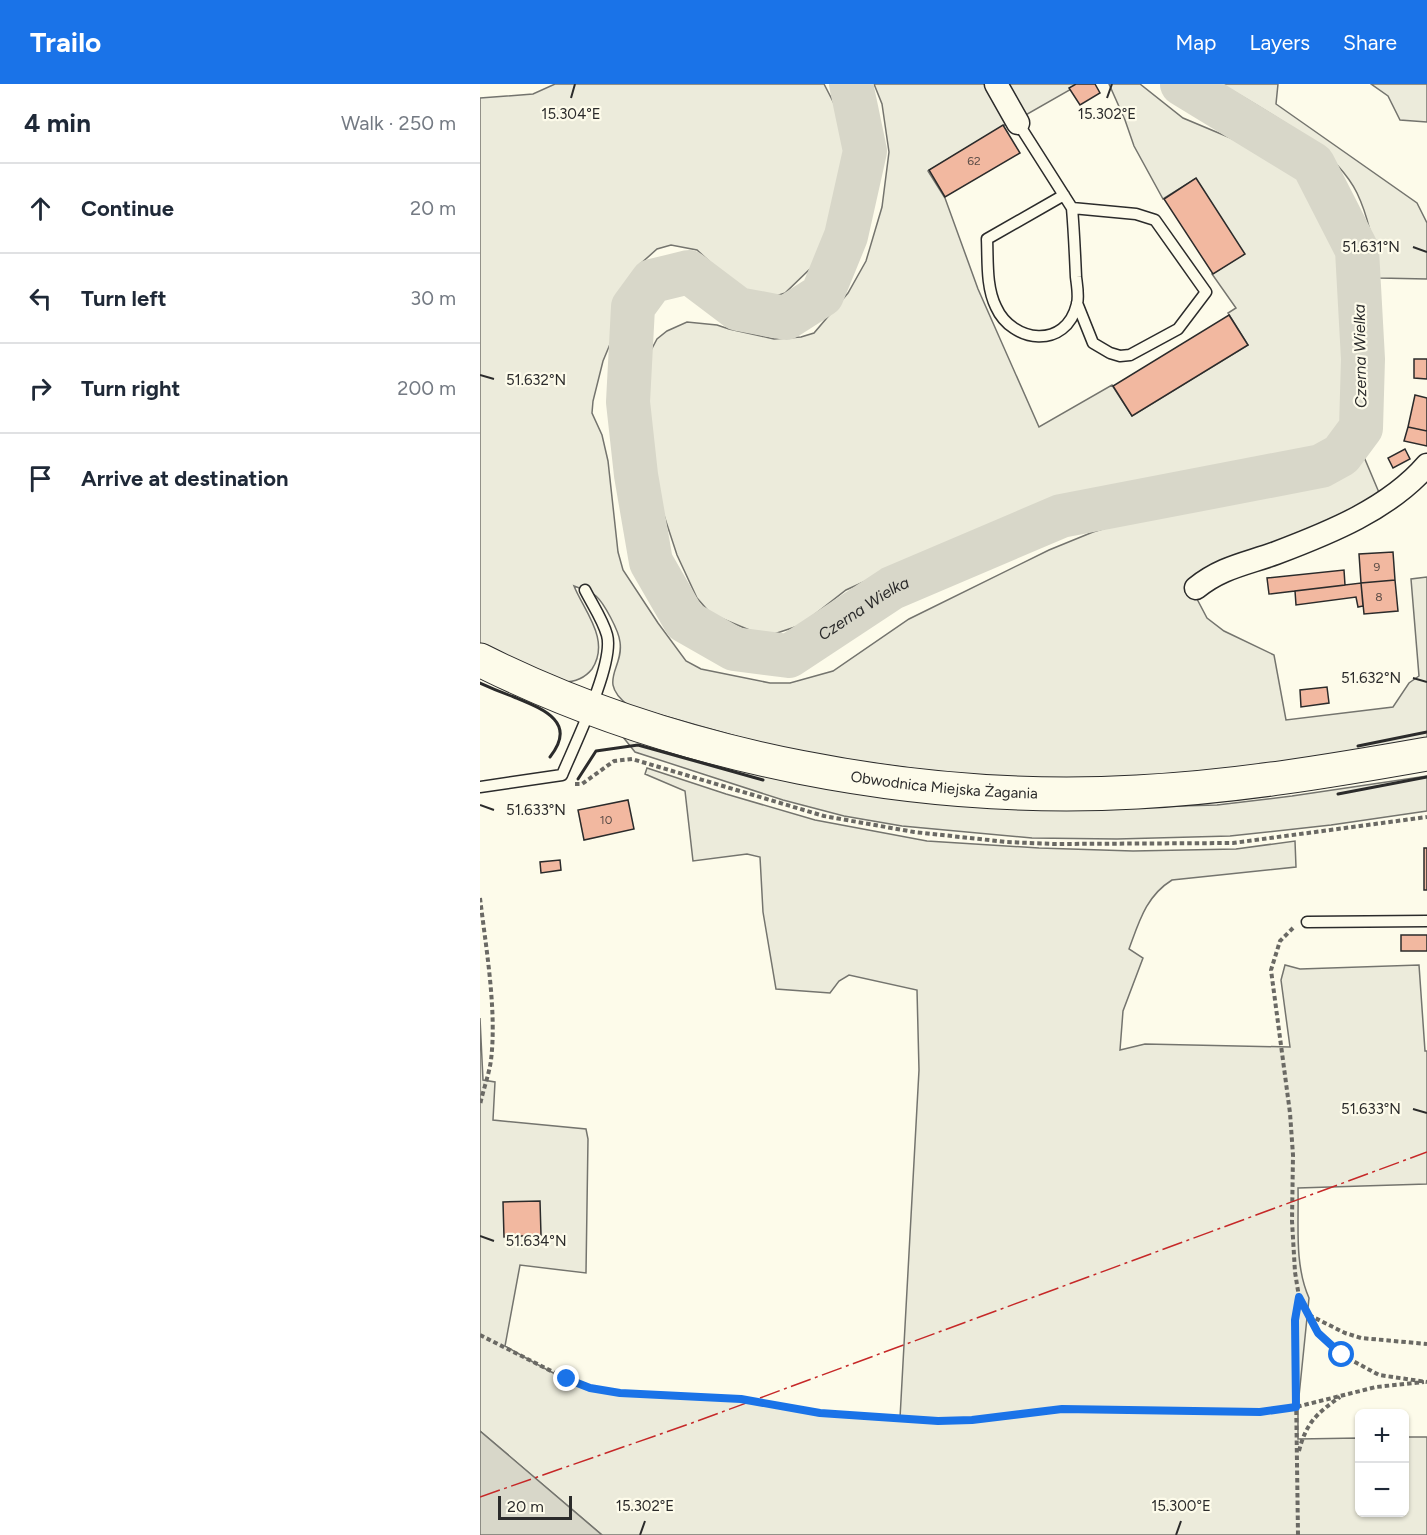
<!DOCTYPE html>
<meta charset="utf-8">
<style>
:root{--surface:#fff;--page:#f6f6f7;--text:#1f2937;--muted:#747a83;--line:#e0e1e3;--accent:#1a73e8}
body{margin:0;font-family:Figtree,sans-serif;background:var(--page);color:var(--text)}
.controls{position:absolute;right:18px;bottom:18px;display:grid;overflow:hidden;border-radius:9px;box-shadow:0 2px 4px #0004}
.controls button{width:54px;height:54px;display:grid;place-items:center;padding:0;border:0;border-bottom:2px solid var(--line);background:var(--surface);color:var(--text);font:30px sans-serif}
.scale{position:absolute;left:18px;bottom:15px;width:74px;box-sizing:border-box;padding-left:6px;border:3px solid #2b2b2b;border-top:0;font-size:16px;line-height:21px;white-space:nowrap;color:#2b2b2b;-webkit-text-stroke:4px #fdfbea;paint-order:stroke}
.stop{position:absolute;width:18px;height:18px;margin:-14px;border:4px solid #1a73e8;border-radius:50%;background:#fff}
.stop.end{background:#1a73e8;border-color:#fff;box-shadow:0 2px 6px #0008}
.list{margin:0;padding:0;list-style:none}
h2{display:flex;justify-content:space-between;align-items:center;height:78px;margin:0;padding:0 24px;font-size:26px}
h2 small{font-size:20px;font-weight:400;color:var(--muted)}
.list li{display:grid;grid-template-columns:39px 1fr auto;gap:18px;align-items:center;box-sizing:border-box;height:90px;padding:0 24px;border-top:2px solid var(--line)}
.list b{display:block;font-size:22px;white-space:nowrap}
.list em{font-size:20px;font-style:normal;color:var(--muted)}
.icon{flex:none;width:33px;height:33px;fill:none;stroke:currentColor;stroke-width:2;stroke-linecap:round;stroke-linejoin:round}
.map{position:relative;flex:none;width:947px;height:1451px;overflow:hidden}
header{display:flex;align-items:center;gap:36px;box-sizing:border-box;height:84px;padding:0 30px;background:var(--accent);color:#fff}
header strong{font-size:28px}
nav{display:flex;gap:33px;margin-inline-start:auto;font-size:21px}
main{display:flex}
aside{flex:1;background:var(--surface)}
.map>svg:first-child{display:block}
</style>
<header>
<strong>Trailo</strong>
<nav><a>Map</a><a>Layers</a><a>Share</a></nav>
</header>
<main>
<aside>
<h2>4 min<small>Walk · 250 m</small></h2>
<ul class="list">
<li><svg class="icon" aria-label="ahead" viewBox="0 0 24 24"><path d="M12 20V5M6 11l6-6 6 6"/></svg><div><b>Continue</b></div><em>20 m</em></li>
<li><svg class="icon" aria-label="left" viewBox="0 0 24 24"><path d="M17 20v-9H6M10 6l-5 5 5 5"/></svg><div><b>Turn left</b></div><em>30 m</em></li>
<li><svg class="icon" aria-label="right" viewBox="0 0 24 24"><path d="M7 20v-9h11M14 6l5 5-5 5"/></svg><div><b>Turn right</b></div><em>200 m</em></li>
<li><svg class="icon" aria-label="arrive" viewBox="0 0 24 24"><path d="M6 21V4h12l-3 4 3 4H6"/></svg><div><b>Arrive at destination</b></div></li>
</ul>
</aside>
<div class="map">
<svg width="947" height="1451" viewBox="0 0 947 1451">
<rect width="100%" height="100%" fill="#fdfbea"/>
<path fill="#ecebdb" stroke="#74746e" stroke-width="1.5" d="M75,0H344L363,37L367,74L355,129L334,181L305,209L293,213L273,211L243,190L217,166L191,161L177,165L158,182L139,224L133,253L123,277L113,317L112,329L122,351L128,377L138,468L143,486L178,539L206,577L221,585L290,599H310L353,587L429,535L569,466L613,448L661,433L837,401L872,381L884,373L903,418L761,479L717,515L727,534L744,547L794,571L806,636L913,623L929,599L939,592L931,495L947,493V655L813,679L608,697L496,693L316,669L149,622C116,597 144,585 140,558C139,547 124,519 116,512C110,507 101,505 94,502C104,527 131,556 112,585C105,594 94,598 83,598L0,562V14L53,10Z
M394,0H506L528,39L448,87L465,114L498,205L559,343L632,301L652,332L768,261L748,229L756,224L732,190L764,170L715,95L683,115L654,62L645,36L629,0H660L703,34L772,63L821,93L853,146L869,211L870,261L863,275L864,327L857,350L840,366L818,373L777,378L630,404L566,422L491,449L366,506L321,541L294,550H279L231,530L217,514L197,471L177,410L164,323L163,285L168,272L177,255L187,247L207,238L237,241L249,245L294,255L321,253L334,249L368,209L386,177L402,123L409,68L402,20Z
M526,0H600L544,32Z
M741,0H798L796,20L937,119L947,139V195L899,194C894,166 890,136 877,109C855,63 784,26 741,0Z
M891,0H947V38L920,36L908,12Z
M139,648L661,723L737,721L812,712L947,692V727L851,741L750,752L637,755L552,754L422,742L364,732L303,716L155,668Z
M167,684L246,710L335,736L447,757L559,764L653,767L756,765L815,757L816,783L692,796C666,812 659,838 649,865L663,874L643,927L640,966L665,960L810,963L801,896L805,881L820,885L939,881L945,967H947V1100L818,1104C819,1140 814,1180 829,1214L818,1322V1355L879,1354L880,1428H924L925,1353H947V1451H122L0,1347V934L3,996L15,998L13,1036L106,1045L108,1055L106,1189L40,1181L25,1262C52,1277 81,1296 111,1304C158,1316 206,1309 253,1314C308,1320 364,1337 420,1334L439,986L437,906L369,891L359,897L350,909L296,905L283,828L280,773L267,770L213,777L205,707L165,690Z"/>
<path fill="#d8d7c9" stroke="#74746e" stroke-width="1.5" d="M0,1347L122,1451H0Z"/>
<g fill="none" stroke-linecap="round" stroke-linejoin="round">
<path stroke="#d8d7c9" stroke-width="44" id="s1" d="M371,0L385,67L366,152L342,211L306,234L258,225L209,188L172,197L153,223L148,318L156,391L171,478L205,537L254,565L309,572L412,504L581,432L841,382L861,371L881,344L883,275L877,166L833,80L702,0"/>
</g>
<path fill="#f2b8a0" stroke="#2b2b2b" stroke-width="1.5" d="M596,0H615L620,9L600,21L589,4Z
M523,41L540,69L465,113L449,86Z
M716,94L765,170L733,190L684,115Z
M749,231L768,261L652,332L633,302Z
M934,275H947V295L934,294Z
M935,311L947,314V347L928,343Z
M928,343L947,347V362L924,357Z
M925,365L930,375L913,384L908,374Z
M913,468L915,496L881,499L879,470Z
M864,486L865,501L789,510L787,494Z
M915,496L918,527L884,530L881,499Z
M881,499L883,522L878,523L876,513L816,521L815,507Z
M847,603L849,619L821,623L820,606Z
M148,716L154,745L104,756L98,726Z
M944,764H947V806H944Z
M80,776L81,786L61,789L60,778Z
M921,851H947V867H921Z
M60,1117L61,1151L24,1153L23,1118Z"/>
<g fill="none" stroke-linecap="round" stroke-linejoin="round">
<defs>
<path id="lane" d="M538,39L592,124L656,130L675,136L726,208L698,245L650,271L640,272L630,269L613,259L597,219
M584,111L507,155C508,177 506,203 516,223C532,259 586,266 597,220C599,212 597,201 596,193C595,170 594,147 592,124
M0,703L82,691C94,662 135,579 127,551C123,536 112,520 105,506
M827,838L947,837"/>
<path id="street" d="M516,0L538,39
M716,504C742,483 766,480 796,469C849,449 909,425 947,381"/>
<g id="primary">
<path id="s2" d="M0,576C196,674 439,720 657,708C755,703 851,687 947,670"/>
</g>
</defs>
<use href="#lane" stroke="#2b2b2b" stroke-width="13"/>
<use href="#street" stroke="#2b2b2b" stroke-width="25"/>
<use href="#primary" stroke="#2b2b2b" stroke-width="35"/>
<path stroke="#6a6964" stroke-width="4" stroke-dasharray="4.5 3" stroke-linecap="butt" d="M95,700H102L134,677L152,675L344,732L434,748L527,758L574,760L753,759L947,733
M0,814C6,864 17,927 11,976C9,991 3,1006 0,1021
M813,844L800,857L791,886L810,1029L813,1071L812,1137L815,1188L819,1213L838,1249L862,1271L899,1291L947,1298
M829,1231L865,1249L881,1254L947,1260
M0,1251L87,1295L110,1304L140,1309L261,1315L340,1329L458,1337L492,1336L582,1325L780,1328L816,1323L896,1303L944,1298
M819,1367C826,1339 837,1329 860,1313
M818,1451L815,1236L818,1214"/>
<use href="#lane" stroke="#fdfbea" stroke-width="10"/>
<use href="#street" stroke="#fdfbea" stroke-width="22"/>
<use href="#primary" stroke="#fdfbea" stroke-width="33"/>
<path stroke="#2b2b2b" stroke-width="3" d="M0,599C11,604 23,609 34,613C63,625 98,638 70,673
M878,662L947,648
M98,695L116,667L158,661L283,696
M858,710L947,693"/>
<path stroke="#c62828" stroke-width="1.5" stroke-dasharray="21 4.5 3 4.5" stroke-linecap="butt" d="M0,1413L212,1339L947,1068"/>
</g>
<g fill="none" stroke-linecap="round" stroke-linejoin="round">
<path stroke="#1a73e8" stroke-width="8" d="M87,1295L110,1304L140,1309L261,1315L340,1329L458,1337L492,1336L582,1325L780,1328L816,1323L815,1236L819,1213L838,1249L862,1271"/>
</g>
<path fill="none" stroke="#2b2b2b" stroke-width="2" d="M91,14L95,0M627,14L632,0M933,163L947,168M0,291L14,295M933,594L947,598M0,721L14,726M933,1025L947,1029M0,1152L14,1157M160,1451L165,1437M696,1451L701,1437"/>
<g text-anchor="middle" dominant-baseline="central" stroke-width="4.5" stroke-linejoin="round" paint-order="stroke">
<g font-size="12" fill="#5d4e48">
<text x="494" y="77">62</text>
<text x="897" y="483">9</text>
<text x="899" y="513">8</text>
<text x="126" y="736">10</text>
</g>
<g font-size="15" fill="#2b2b2b" stroke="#fdfbea">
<text stroke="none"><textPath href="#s2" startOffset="484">Obwodnica Miejska Żagania</textPath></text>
</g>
<g font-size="16" font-style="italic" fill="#2b2b2b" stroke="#fdfbea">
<text transform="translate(880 272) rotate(-91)">Czerna Wielka</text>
<text stroke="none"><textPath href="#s1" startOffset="968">Czerna Wielka</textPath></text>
</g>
</g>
<g font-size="15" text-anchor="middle" fill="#2b2b2b" stroke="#fdfbea" stroke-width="4.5" stroke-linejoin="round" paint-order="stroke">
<text x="91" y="35">15.304°E</text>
<text x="627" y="35">15.302°E</text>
<text x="891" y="168">51.631°N</text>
<text x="56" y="301">51.632°N</text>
<text x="891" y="599">51.632°N</text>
<text x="56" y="731">51.633°N</text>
<text x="891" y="1030">51.633°N</text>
<text x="56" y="1162">51.634°N</text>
<text x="165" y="1427">15.302°E</text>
<text x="701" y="1427">15.300°E</text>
</g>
</svg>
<div class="controls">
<button>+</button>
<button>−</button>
</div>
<div class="scale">20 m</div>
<div class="stop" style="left:862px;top:1271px"></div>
<div class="stop end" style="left:87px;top:1295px"></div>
</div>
</main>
